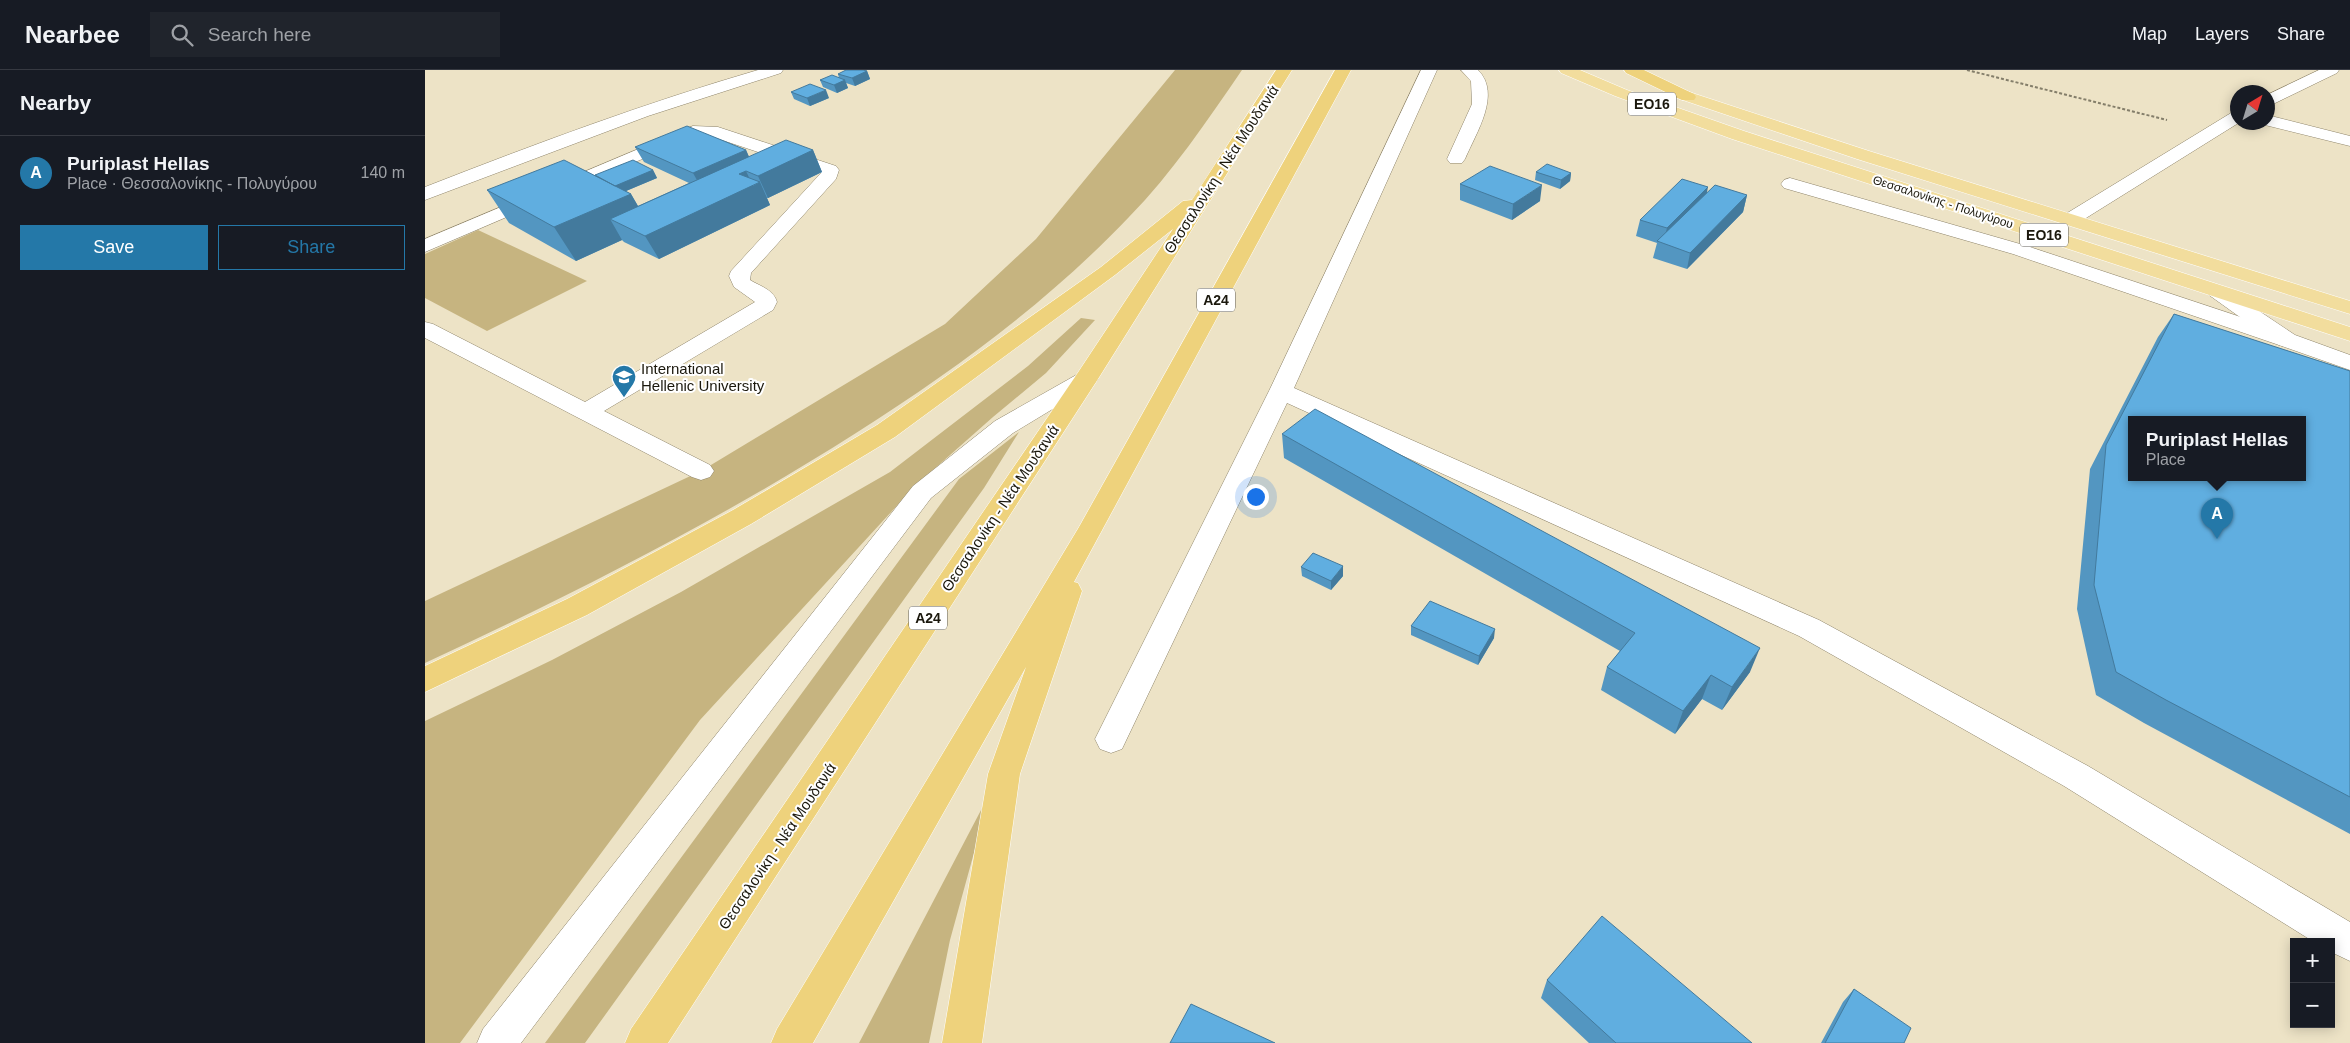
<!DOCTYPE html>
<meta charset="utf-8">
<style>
:root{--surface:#171b24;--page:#20242c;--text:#f1f3f6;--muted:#9ea1a6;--line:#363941;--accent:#2478a8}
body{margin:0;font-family:Helvetica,sans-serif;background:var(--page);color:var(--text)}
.controls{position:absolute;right:15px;bottom:15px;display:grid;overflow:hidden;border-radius:0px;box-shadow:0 2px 12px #0003}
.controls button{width:45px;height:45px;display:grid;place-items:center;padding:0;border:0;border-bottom:1px solid var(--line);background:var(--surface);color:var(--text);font:25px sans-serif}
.compass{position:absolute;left:1805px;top:15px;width:45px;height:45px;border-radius:50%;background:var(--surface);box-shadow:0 2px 12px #0003;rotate:38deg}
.you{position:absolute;left:830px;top:426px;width:18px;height:18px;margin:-12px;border:4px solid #fff;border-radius:50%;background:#1a73e8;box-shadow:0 0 0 8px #1a73e833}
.badge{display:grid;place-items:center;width:32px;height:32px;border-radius:50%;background:var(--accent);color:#fff;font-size:16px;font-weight:700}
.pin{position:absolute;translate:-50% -41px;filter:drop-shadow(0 1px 2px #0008)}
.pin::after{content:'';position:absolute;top:26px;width:18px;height:15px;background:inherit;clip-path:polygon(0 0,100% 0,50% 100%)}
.popup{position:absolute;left:1703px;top:346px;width:178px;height:65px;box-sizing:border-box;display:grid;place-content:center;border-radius:0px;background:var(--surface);filter:drop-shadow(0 1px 4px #0005);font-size:16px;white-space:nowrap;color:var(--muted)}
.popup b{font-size:19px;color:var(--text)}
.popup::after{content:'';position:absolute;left:50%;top:100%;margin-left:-10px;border:10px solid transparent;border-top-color:var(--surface)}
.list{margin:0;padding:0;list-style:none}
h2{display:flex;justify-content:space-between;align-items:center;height:65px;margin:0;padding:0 20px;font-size:21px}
h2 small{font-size:16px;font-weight:400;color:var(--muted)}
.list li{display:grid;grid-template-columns:32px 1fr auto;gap:15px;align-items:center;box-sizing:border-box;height:75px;padding:0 20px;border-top:1px solid var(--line)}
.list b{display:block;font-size:19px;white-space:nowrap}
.list p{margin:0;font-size:16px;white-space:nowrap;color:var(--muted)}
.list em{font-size:16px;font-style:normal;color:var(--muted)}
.actions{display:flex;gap:10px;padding:15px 20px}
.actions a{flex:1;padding:11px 0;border:1px solid var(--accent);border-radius:0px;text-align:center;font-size:18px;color:var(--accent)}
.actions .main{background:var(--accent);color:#fff}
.icon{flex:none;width:28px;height:28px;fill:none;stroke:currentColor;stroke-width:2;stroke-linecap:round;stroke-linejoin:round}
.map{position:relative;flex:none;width:1925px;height:973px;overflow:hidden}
header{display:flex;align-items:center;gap:30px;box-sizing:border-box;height:70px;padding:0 25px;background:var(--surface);border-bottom:1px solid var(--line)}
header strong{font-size:24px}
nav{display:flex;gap:28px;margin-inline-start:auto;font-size:18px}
.search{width:350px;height:45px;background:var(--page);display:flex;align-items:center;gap:12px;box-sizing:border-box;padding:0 18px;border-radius:0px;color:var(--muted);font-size:19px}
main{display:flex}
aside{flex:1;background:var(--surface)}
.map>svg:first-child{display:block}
</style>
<header>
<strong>Nearbee</strong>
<div class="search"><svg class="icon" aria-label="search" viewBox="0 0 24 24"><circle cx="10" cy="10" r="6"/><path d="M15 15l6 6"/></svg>Search here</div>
<nav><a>Map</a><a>Layers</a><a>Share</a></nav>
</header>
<main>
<aside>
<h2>Nearby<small></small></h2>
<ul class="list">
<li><span class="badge">A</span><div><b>Puriplast Hellas</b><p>Place · Θεσσαλονίκης - Πολυγύρου</p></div><em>140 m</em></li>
</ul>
<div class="actions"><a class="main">Save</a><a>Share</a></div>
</aside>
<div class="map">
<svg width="1925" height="973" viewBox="0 0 1925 973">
<rect width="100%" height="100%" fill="#ede3c6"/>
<path fill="#c6b480" d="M750,0H817C782,51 747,103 704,147C623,232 530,300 431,363C293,451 148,524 0,593V531L276,401L520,254L611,169Z
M53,160L162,211L62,261L0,228V184Z
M656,248L670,250L621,303L568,347L490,416L275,650L35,973H0V651L127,590L256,522L465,402L603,296Z
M594,362L559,418L160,973H120L534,409Z
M566,721L525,870L504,973H434Z"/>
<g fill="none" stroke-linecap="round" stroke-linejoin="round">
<defs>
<path id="service" d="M1036,0H1053C1077,24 1051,63 1040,89L1037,93H1025L1022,89L1047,34L1046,11Z
M268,56L293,57L411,96L414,100L411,109L326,203L325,210C335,216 349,220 352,232L348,240L179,341L285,395L289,401L285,407L276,410L267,407L0,268V252L8,254L160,332L330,232L309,217L304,206L306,201L396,103L285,66H271L0,182V169Z
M1365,108L1602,176L1870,265L1873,270L1870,275L1862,277L1854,275L1588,184L1359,118L1356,114L1359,110Z"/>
<path id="minor" d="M996,0H1012L869,318L1394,550L1663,696L1925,852V891L1906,882V872H1889L1639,716L1374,566L862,333L697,679L686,683L675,679L670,669L844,321Z
M1894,0H1914L1912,3L1842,37V25Z
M1812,42V52H1815L1653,153L1646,155L1639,153L1636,149L1639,145L1806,43Z
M1842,45L1925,66V76L1836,54L1842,52Z
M1791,215L1798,217L1870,265L1925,285V300L1854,275L1784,225L1781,221L1784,217Z
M661,302L669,304L673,309L669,314L588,363L506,428L96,973H52L58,959L488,416L570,351L653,304Z"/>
<path id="tertiary" d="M333,0H358L356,3L223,46L0,130V117C110,74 220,33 333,0Z"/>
<path id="primary" d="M1134,0H1155L1202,20L1319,61L1925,257V271L1307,69L1190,26L1136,3Z
M1252,18L1444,81L1925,231V244L1432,89L1246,26L1244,23L1246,20Z"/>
<path id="trunk" d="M851,0H867L673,309L243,973H200L206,959L650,307L748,159L690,205L470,367L326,454L162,545L0,622V596L142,529L308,440L452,355L676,197L758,131L767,130Z
M910,0H926L649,512L653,513L657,521L595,704L557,973H517L563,704L601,597L388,973H346L352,959L654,457Z
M1199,0H1219L1269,24L1271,27L1269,30H1257L1201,3Z"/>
</defs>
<use href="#service" stroke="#8e846a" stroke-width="1"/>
<use href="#minor" stroke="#8e846a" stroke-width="1"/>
<use href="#tertiary" stroke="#8e846a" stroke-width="1"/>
<use href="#primary" stroke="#fff" stroke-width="1"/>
<use href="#trunk" stroke="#fff" stroke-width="1"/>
<path stroke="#847e6a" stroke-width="2" stroke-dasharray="3 2" stroke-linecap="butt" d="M1542,0L1742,50"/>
<use href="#service" fill="#fff" fill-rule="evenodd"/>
<use href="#minor" fill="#fff" fill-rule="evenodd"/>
<use href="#tertiary" fill="#fff" fill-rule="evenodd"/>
<use href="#primary" fill="#f2dd9d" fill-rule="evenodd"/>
<use href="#trunk" fill="#eed27c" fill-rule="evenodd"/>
</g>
<path fill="#5396c1" d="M442,1L445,9L430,16L421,13L423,18L412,23L398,17L395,10L414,8L413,4Z
M366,22L404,28L385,36L369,29Z
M210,77L321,80L324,87L388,80L397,102L343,128H342L345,135L234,189L199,172L197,170L151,191L84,153L62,120L170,105L228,100L232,108L201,121L206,124L213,136L264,113L219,92Z
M1111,102L1146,103L1145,111L1135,119L1110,110Z
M1035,114L1115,131L1087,150L1035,130Z
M1282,123L1322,125L1318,142L1262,199L1228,188L1232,173L1211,166L1215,150Z
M1749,244L1925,301V764L1719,653L1671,625L1652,539L1665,399L1733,267Z
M857,364L1325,602L1297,640L1277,629L1250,664L1176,620L1182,597L1195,581L859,388Z
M876,497L918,506L906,520L877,506Z
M986,556L1069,568L1053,595L986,565Z
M1122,910L1327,973H1164L1116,928Z
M1429,919L1479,973H1396L1418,932Z"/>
<path fill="#437a9d" d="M442,1L445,9L430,16L427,8Z
M420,10L423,18L412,23L409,15Z
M401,20L404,28L385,36L382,28Z
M321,80L328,96L277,119L268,103Z
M388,80L397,102L343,128L333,106Z
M228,100L232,108L189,126L184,118Z
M321,101L328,116L335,112L345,135L234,189L220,166L314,104Z
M1146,103L1145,111L1135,119L1136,110Z
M1117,115L1115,131L1087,150L1088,134Z
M1283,117L1280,133L1238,173L1242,158Z
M206,124L225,157L185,149L197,170L151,191L129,157Z
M1322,125L1318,142L1262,199L1265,183Z
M918,496V506L906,520V511Z
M1070,559L1069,568L1053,595L1054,586Z
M1335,578L1325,602L1297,640L1307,617Z
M1286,605L1277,629L1250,664L1258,641Z"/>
<path fill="#60aee0" stroke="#437a9d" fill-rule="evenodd" d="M421,0H438L442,1L427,8L413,4Z
M407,5L420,10L409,15L395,10Z
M385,14L401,20L382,28L366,22Z
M262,56L321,80L268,103L210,77Z
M361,70L388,80L333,106L321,101L314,104L335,112L220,166L185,149Z
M139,90L206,124L129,157L62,120Z
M208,90L228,100L190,116L170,105Z
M1122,94L1146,103L1136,110L1111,102Z
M1065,96L1117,115L1088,134L1035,114Z
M1257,109L1283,117L1242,158L1215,150Z
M1290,115L1322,125L1265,183L1232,171Z
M1749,244L1925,301V727L1741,630L1691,602L1669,515L1681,375ZM1707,350H1877V408H1707Z
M890,339L1335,578L1307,617L1286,605L1258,641L1182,597L1210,563L857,364Z
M888,483L918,496L906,511L876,497Z
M1005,531L1070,559L1054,586L986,556Z
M1177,846L1327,973H1191L1122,910Z
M1429,919L1486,958L1479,973H1400Z
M766,934L850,973H745Z"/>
<defs>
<symbol id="university-pin" viewBox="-11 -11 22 30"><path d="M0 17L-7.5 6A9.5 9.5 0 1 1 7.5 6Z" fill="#2478a8" stroke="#fff"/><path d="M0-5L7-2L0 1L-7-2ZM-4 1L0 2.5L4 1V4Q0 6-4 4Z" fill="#fff"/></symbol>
</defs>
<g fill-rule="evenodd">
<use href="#university-pin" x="185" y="293" width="28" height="38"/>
</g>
<g text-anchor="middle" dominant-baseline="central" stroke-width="4" stroke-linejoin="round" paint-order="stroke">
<g font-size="12" fill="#1b180d" stroke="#fff">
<text transform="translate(1518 132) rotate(18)">Θεσσαλονίκης - Πολυγύρου</text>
</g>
<g fill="#fff" stroke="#5f5d56" stroke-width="1">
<rect x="1203" y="22.5" width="48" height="23" rx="4"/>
<rect x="1595" y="153.5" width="48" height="23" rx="4"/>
<rect x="772" y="218.5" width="38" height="23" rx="4"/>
<rect x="484" y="536.5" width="38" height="23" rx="4"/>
</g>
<g font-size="14" font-weight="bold" fill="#1b180d">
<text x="1227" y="34">ΕΟ16</text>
<text x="1619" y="165">ΕΟ16</text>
<text x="791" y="230">Α24</text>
<text x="503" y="548">Α24</text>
</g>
<g font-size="15" fill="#1b180d" stroke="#fff">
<text transform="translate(796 99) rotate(-57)">Θεσσαλονίκη - Νέα Μουδανιά</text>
<text transform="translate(575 438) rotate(-56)">Θεσσαλονίκη - Νέα Μουδανιά</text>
<text transform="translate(352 776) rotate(-56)">Θεσσαλονίκη - Νέα Μουδανιά</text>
</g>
<g font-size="15" fill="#1b180d" stroke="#fff" text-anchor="start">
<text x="216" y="298">International<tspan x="216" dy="17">Hellenic University</tspan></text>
</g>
</g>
</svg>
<div class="controls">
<button>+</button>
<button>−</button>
</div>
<svg class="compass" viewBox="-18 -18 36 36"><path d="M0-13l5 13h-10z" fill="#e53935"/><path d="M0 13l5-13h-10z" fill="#9ea1a6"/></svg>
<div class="you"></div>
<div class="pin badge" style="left:1792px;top:469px">A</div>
<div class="popup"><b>Puriplast Hellas</b>Place</div>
</div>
</main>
